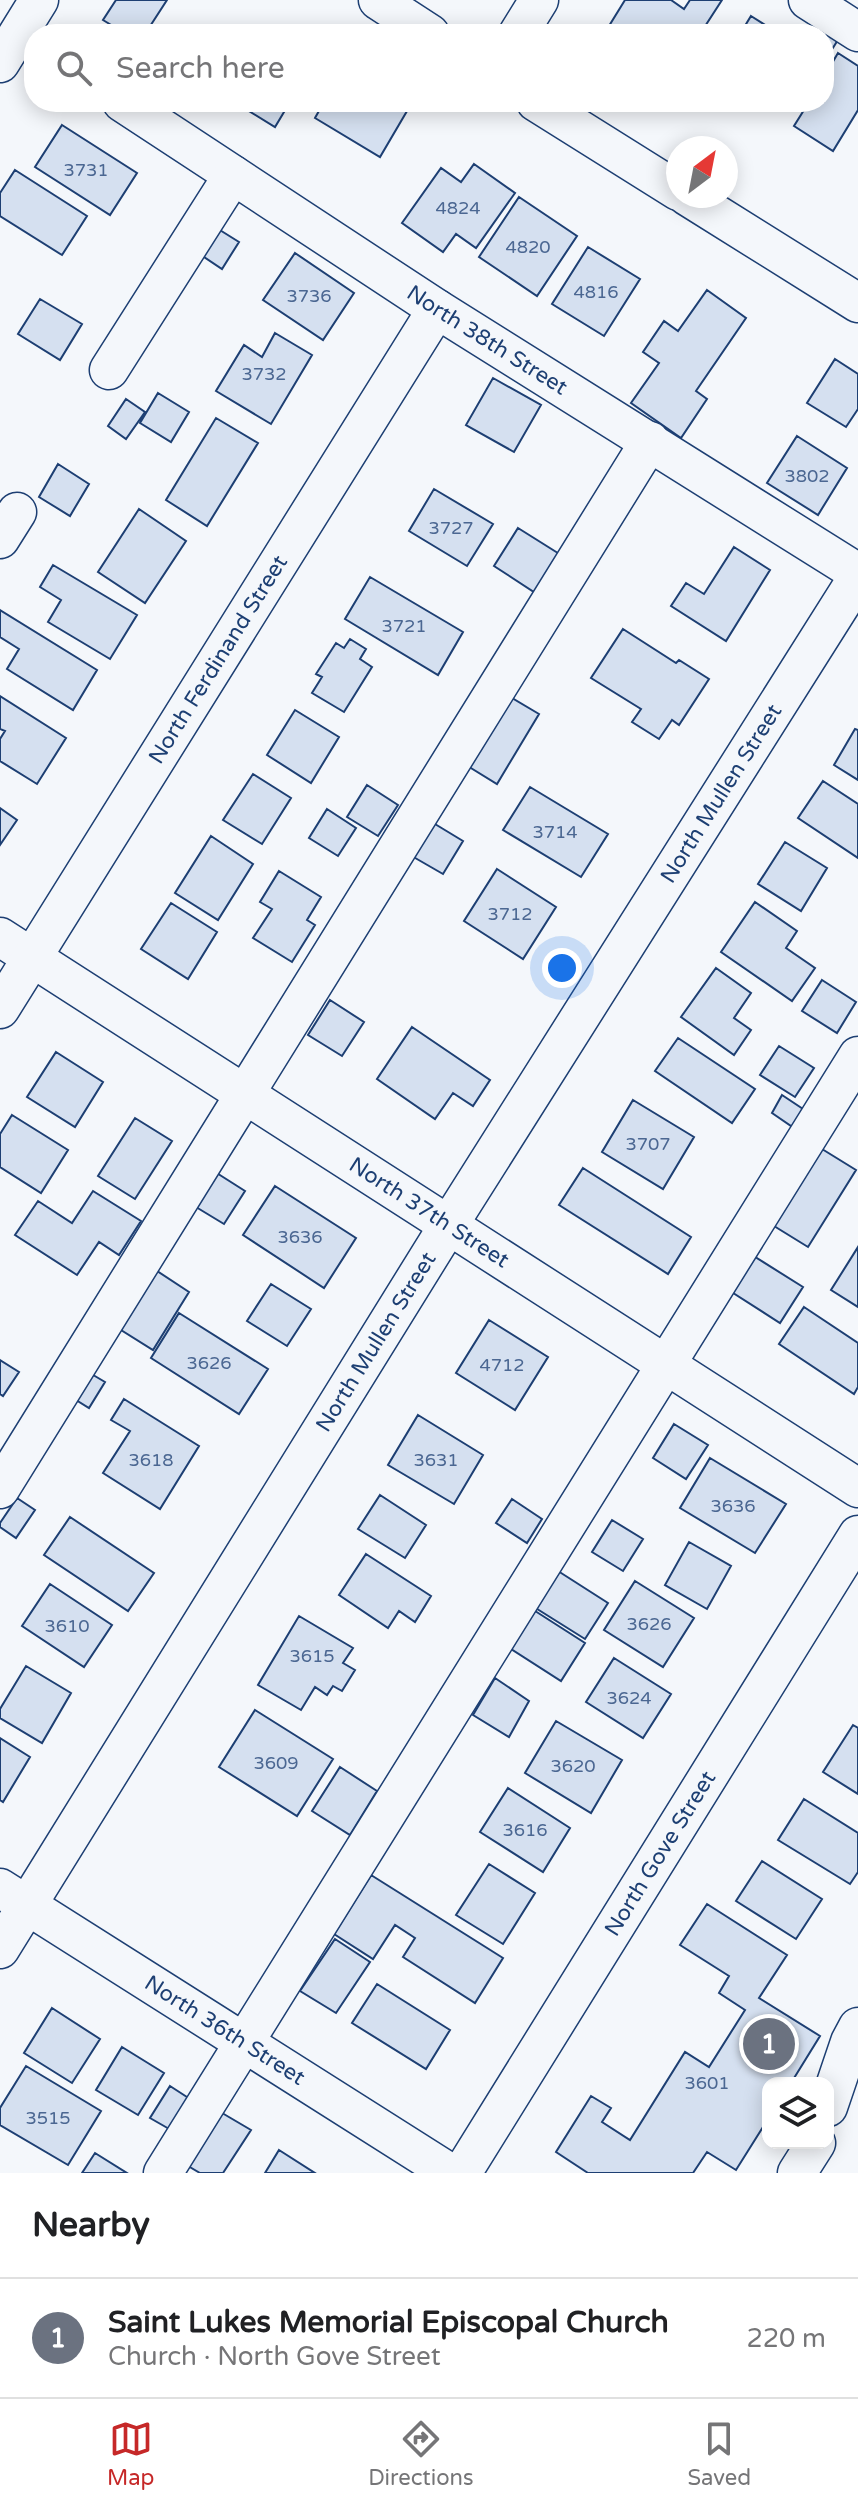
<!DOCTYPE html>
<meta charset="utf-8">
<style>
:root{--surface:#fff;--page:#f6f6f6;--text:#202124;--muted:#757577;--line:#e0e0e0;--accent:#c62828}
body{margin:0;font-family:"Varela Round",sans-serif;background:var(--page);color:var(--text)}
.controls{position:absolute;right:24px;bottom:24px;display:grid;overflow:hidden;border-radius:16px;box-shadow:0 4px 20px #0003}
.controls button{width:72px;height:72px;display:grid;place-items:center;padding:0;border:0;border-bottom:2px solid var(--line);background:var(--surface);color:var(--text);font:40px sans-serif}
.compass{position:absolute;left:666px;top:136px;width:72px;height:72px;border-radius:50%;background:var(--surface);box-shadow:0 4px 20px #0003;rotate:32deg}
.you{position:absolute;left:562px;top:968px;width:28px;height:28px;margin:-20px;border:6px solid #fff;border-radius:50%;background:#1a73e8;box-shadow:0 0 0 12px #1a73e833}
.badge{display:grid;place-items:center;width:52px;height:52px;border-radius:50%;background:var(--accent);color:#fff;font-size:26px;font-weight:700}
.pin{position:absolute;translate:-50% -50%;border:4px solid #fff;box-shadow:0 2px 8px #0006}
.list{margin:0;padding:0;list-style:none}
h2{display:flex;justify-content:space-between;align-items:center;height:104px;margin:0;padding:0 32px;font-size:34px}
h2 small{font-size:26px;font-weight:400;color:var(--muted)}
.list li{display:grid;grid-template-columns:52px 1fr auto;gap:24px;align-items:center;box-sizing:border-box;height:120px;padding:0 32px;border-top:2px solid var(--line)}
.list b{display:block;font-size:30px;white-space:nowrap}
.list p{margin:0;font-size:26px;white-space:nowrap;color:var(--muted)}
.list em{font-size:26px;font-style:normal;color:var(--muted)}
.icon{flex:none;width:44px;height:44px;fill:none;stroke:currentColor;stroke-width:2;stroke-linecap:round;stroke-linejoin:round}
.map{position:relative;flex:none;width:858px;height:2173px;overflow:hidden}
.search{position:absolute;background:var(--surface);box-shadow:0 4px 20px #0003;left:24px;right:24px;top:24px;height:88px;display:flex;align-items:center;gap:20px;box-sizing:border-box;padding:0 28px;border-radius:32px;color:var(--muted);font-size:30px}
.sheet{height:224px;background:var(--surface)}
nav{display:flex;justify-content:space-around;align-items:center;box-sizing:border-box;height:112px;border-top:2px solid var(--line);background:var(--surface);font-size:22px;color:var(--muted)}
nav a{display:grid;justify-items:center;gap:4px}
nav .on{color:var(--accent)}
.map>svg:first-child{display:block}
</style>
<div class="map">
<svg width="858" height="2173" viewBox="0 0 858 2173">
<rect width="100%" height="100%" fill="#f4f7fb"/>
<path fill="#d5e0f0" stroke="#1d3f73" stroke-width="2" d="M116,0H167L145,34H126L103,20Z
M625,0H671L684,9L690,0H722L700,34H622L609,26Z
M751,16L770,28L766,34H740Z
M814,19L841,35L824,62V34H805Z
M838,53L858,66V110L833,151L794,126L809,102H824V77Z
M234,102H290L275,127Z
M324,102H393L407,111L380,157L315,118Z
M62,125L137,173L110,215L35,167Z
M474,164L515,193L476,248L456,234L443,252L402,223L441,168L461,182Z
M15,170L87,216L62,255L0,216V193Z
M519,197L577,236L537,296L479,257Z
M215,227L239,242L222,269L198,253Z
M588,247L640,279L604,336L552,304Z
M295,253L354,293L323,340L263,300Z
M707,290L746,318L696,391L707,399L681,438L631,403L659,363L643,352L664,321L678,331Z
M40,299L82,324L60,360L18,334Z
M275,333L312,355L271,424L216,391L244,345L262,357Z
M835,359L858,374V409L846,427L807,403Z
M493,378L541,405L514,452L466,425Z
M158,393L189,412L171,442L140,423Z
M126,399L145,412L126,439L108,426Z
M216,418L258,443L207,526L166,500Z
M797,436L847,468L818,515L767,483Z
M58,464L89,484L70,516L39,497Z
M434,489L493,524L467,566L409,531Z
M139,509L186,541L145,603L98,572Z
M518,528L561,555L537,594L494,566Z
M734,547L770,570L726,641L671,606L686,583L704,594Z
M53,565L137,615L110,659L48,622L61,600L40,587Z
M370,577L463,632L438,675L345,619Z
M0,610L97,670L73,710L7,669L19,649L0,637Z
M623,629L676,663L679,660L709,679L679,725L672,720L659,739L632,722L641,709L591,678Z
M350,639L366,649L360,659L372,667L344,712L312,693L322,677L316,674L336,643L344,648Z
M507,695L539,714L497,784L466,765Z
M0,696L66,738L37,784L0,761V739L5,731L0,729Z
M295,710L339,737L311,783L267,755Z
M855,729L858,730V780L834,765Z
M253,774L291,798L262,844L223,820Z
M823,781L858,804V858L798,818Z
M367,785L398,805L378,836L347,817Z
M530,787L608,834L581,877L503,830Z
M0,808L17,820L0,845Z
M327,809L356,828L338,856L309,838Z
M430,821L463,841L443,874L410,855Z
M211,836L253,864L218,920L175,893Z
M785,842L827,868L801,911L758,884Z
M497,869L556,907L523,959L464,921Z
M279,871L321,897L307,920L315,925L292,962L253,938L272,909L260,902Z
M755,902L797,931L786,948L815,968L792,1001L721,952Z
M171,903L217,932L188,979L141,949Z
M716,968L751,993L734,1018L751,1030L734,1055L681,1017Z
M822,980L856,1002L837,1033L802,1011Z
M330,1000L364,1022L342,1056L308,1035Z
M412,1027L490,1080L473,1106L453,1093L435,1119L377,1079Z
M678,1038L755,1089L732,1123L655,1071Z
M779,1046L814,1068L795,1097L760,1075Z
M56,1052L103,1082L75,1127L27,1097Z
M782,1095L806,1111L794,1128L772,1113Z
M633,1100L694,1137L663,1189L602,1152Z
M12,1115L68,1150L41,1193L0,1167V1134Z
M135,1118L172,1141L135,1199L98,1176Z
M822,1149L856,1170L808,1247L774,1226Z
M583,1168L691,1237L668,1274L559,1205Z
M212,1170L245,1191L224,1224L191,1204Z
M275,1186L356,1238L324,1288L243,1235Z
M93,1191L141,1221L119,1255L99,1242L77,1275L15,1235L38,1201L72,1223Z
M858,1247V1307L831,1290Z
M752,1255L803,1287L780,1323L730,1291Z
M151,1267L189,1292L153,1350L113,1325Z
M271,1284L311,1309L287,1346L247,1321Z
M804,1307L858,1343V1387L854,1394L779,1344Z
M179,1313L268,1369L239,1414L151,1358Z
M489,1320L548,1357L515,1410L456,1373Z
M0,1360L19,1372L3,1396L0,1394Z
M83,1369L105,1382L89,1408L68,1395Z
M124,1399L199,1446L160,1509L103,1473L130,1431L111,1420Z
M418,1415L483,1455L454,1504L388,1465Z
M674,1424L708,1445L686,1479L653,1458Z
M710,1458L786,1504L755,1553L680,1508Z
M380,1495L426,1525L405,1558L358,1529Z
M17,1498L35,1510L16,1538L0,1527V1523Z
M512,1499L542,1519L527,1543L496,1523Z
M70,1517L154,1573L128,1611L44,1555Z
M612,1520L643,1539L623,1571L592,1552Z
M689,1542L731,1566L707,1609L665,1585Z
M366,1554L431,1596L415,1622L399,1611L388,1628L339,1595Z
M558,1571L608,1603L585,1639L534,1607Z
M635,1581L694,1618L663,1667L604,1630Z
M50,1584L112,1625L84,1667L22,1626Z
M532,1609L585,1643L561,1681L508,1647Z
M299,1616L353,1648L343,1663L355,1670L342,1691L333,1686L327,1695L315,1687L301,1710L258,1685Z
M614,1658L671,1694L643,1738L586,1702Z
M26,1666L71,1693L42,1743L0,1718V1709Z
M495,1678L529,1701L509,1737L473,1715Z
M255,1710L333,1759L297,1816L219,1767Z
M556,1721L622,1760L591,1813L525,1773Z
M853,1725L858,1728V1794L823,1772Z
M0,1738L30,1757L3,1802L0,1800Z
M340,1767L377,1791L350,1835L312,1811Z
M508,1788L570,1828L543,1872L480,1832Z
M804,1799L858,1833V1872L850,1884L778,1840Z
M762,1861L822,1899L796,1939L736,1901Z
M489,1864L535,1893L503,1944L456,1915Z
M371,1875L503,1958L475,2003L403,1957L415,1938L395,1925L373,1959L334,1934Z
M707,1904L787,1955L759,1998L820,2036L791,2083H768V2119L736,2170L707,2152L693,2173H588L556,2152L591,2096L611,2108L602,2122L630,2140L685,2052L709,2067L745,2010L719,1993L729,1976L680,1945Z
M335,1939L370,1962L336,2013L300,1991Z
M377,1984L450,2030L426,2069L352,2023Z
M52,2008L100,2039L72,2083L24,2053Z
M122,2047L164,2073L138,2115L96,2090Z
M26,2066L101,2111L68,2165L0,2125V2108Z
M170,2086L190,2099L171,2130L150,2118Z
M217,2110L251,2130L223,2173H200L183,2163Z
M279,2150L315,2173H265Z
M95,2153L127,2173H82Z"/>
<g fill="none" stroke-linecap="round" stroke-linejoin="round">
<defs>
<g id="minor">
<path d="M378,0L430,34"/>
<path d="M808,0L858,32"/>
<path d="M518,34L539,0"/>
<path d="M0,63L39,0"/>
<path id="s1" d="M122,102L437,309L858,573"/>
<path d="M536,102L678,191"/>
<path d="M687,196L858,303"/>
<path d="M109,370L233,175"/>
<path d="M0,539L17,512"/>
<path id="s2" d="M0,937L858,1488"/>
<path id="s3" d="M0,1009L437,309"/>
<path d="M0,1489L650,441"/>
<path id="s4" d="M0,1888L450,2173"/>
<path id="s5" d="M0,1949L448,1226L858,577"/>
<path d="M828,2107L850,2042L858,2027"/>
<path d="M163,2173L858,1056"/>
<path id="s6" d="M462,2173L858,1535"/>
<path d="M797,2173L816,2143"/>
</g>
</defs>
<use href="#minor" stroke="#1d3f73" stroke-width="41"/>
<use href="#minor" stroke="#f4f7fb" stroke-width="38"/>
</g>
<g text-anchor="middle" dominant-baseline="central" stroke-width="6" stroke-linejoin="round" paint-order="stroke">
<g font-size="18" fill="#4b6792">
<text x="86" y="170">3731</text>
<text x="458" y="208">4824</text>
<text x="528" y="247">4820</text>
<text x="596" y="292">4816</text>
<text x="309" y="296">3736</text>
<text x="264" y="374">3732</text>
<text x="807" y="476">3802</text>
<text x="451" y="528">3727</text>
<text x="404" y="626">3721</text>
<text x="555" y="832">3714</text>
<text x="510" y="914">3712</text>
<text x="648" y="1144">3707</text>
<text x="300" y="1237">3636</text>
<text x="209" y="1363">3626</text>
<text x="502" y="1365">4712</text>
<text x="151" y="1460">3618</text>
<text x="436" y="1460">3631</text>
<text x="733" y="1506">3636</text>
<text x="649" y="1624">3626</text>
<text x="67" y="1626">3610</text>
<text x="312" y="1656">3615</text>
<text x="629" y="1698">3624</text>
<text x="276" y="1763">3609</text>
<text x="573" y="1766">3620</text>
<text x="525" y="1830">3616</text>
<text x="707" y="2083">3601</text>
<text x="48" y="2118">3515</text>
</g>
<g font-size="22" fill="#1d3f73" stroke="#f4f7fb">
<text stroke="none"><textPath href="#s1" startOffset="436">North 38th Street</textPath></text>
<text stroke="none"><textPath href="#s3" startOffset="412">North Ferdinand Street</textPath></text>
<text stroke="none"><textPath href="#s5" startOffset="1362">North Mullen Street</textPath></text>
<text stroke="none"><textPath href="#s2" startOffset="510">North 37th Street</textPath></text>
<text stroke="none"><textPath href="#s5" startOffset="714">North Mullen Street</textPath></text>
<text stroke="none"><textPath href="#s6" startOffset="376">North Gove Street</textPath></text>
<text stroke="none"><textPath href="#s4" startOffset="266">North 36th Street</textPath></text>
</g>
</g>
</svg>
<div class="controls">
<button><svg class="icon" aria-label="layers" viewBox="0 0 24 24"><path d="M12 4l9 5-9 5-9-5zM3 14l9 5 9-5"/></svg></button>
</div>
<svg class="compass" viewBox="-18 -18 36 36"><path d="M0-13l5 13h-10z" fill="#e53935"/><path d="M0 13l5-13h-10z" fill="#757577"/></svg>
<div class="you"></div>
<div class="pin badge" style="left:769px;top:2044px;background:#6b7280">1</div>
<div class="search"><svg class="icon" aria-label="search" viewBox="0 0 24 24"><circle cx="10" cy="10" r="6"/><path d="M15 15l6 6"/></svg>Search here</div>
</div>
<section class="sheet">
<h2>Nearby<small></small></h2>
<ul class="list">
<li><span class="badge" style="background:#6b7280">1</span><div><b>Saint Lukes Memorial Episcopal Church</b><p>Church · North Gove Street</p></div><em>220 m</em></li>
</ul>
</section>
<nav>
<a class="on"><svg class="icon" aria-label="map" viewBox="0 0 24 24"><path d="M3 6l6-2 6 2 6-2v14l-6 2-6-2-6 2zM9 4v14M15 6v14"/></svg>Map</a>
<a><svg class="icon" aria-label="directions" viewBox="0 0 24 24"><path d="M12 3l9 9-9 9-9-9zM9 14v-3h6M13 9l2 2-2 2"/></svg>Directions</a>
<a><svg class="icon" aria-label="saved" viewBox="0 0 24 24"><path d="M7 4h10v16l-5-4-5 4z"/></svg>Saved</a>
</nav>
